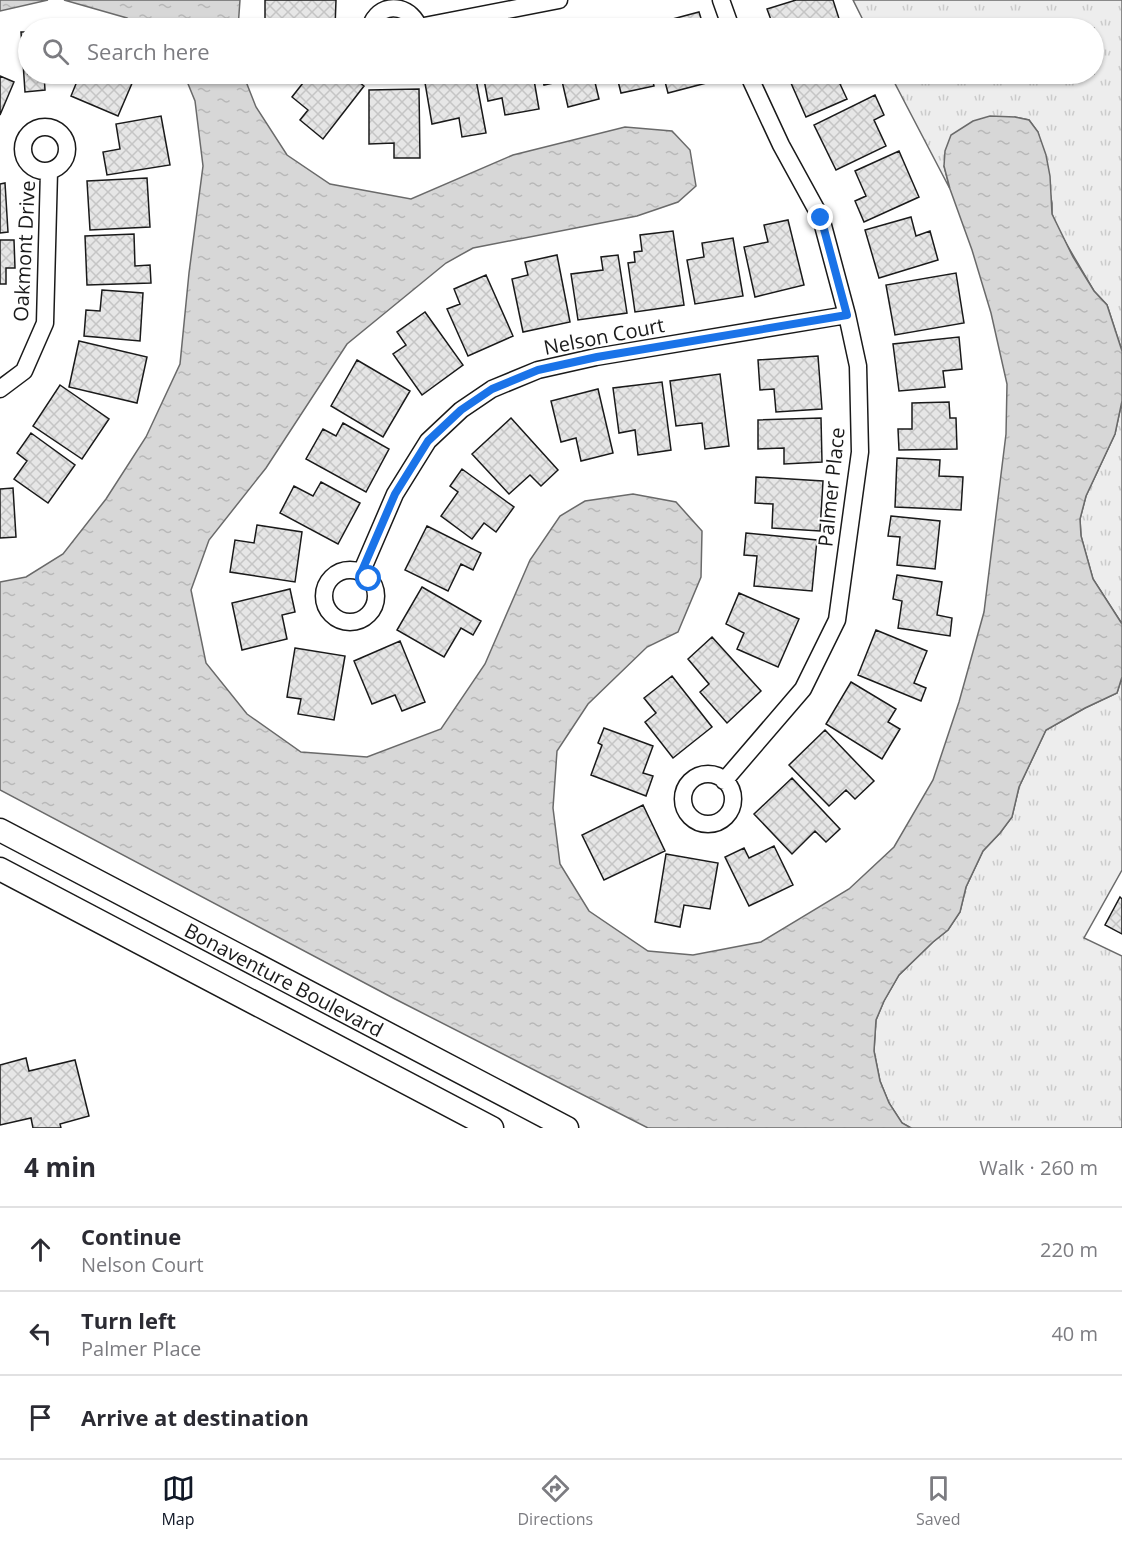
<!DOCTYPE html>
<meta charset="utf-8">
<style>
:root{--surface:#fff;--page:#f7f7f7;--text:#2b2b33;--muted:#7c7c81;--line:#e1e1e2;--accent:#111827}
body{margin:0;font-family:"Open Sans",sans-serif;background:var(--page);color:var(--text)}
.stop{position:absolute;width:18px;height:18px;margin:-14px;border:4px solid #1a73e8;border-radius:50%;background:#fff}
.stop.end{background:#1a73e8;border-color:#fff;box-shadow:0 2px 6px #0008}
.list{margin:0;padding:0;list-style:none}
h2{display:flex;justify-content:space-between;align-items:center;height:78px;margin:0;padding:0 24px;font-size:26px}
h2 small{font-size:20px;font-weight:400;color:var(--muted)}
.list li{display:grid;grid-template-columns:39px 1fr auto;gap:18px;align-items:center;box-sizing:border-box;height:84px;padding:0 24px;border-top:2px solid var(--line)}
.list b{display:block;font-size:22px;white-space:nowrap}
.list p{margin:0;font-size:20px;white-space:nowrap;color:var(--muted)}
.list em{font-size:20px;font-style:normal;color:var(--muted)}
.icon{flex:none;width:33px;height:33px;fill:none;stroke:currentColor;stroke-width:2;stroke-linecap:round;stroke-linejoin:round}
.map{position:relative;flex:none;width:1122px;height:1128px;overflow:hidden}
.search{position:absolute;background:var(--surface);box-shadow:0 2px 4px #0004;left:18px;right:18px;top:18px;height:66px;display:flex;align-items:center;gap:15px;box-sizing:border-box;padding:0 21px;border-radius:33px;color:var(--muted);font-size:22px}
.sheet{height:330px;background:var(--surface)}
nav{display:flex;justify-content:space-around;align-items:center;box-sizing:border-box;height:84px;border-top:2px solid var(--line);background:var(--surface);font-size:16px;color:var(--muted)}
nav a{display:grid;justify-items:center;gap:3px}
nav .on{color:var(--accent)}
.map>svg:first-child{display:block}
</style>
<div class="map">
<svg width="1122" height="1128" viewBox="0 0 1122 1128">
<defs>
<pattern id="grass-tufts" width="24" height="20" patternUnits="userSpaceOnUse" patternTransform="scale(1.5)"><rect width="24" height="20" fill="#ededed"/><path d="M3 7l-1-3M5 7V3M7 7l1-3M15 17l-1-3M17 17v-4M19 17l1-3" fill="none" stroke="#cbcbcb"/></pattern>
<pattern id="water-ripples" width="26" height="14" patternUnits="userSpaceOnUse" patternTransform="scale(1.5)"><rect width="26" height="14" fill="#d7d7d7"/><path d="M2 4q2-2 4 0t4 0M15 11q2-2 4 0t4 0" fill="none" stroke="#b8b8b8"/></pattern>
<pattern id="building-cross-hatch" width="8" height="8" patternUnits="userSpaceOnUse" patternTransform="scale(1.5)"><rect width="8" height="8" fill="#e6e6e6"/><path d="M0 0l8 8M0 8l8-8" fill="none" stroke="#c5c5c5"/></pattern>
</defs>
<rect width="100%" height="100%" fill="#fff"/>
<path fill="url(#grass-tufts)" stroke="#6a6a6a" stroke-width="1.5" d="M853,0H1122V351L1107,305L1094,291L1060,233L1052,214V203L1038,132L1029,120L1015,117L944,166L950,189L890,74H1094V28H867Z
M1122,401V624L1093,579L1081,536L1080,519L1086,496L1115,434Z
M1122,677V870L1084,938L1122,956V1128H911L902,1123L889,1103L880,1081L874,1051L876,1020L884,1001L899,975L933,942L948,930L960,912L966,887L983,851L1000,833L1012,817L1019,787L1046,730L1085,708L1117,693Z"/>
<path fill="url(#water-ripples)" stroke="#6a6a6a" stroke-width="1.5" d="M0,0H48L0,11Z
M64,0H240L238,28H141L127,18Z
M184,74H243L256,107L287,155L330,184L411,199L513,155L625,127L672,131L690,150L696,186L678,202L637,216L473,248L446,263L347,344L266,468L209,540L191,590L206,663L247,714L301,752L367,757L441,729L485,664L530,560L560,516L585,501L633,494L676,502L702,531L701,577L678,632L647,647L588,704L557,751L553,808L560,864L589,911L648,951L693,955L761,942L849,889L894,847L933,780L959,702L984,612L1006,434L1007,384L991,313L972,250L950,189L944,166L945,151L951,135L973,121L990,116L1015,117L1029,120L1038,132L1046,155L1050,176L1052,214L1073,257L1094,291L1107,305L1122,351V401L1115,434L1086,496L1080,519L1081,536L1093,579L1122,624V677L1117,693L1085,708L1046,730L1019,787L1012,817L1000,833L983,851L966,887L960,912L948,930L933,942L899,975L884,1001L876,1020L874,1051L880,1081L889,1103L902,1123L911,1128H648L395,999L0,790V582L26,577L63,554L106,499L146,437L180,364L189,273L203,166L195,101Z"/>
<path fill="url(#building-cross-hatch)" stroke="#1a1a1a" stroke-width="1.5" d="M265,0H336L335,28H265Z
M796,0H833L842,28H774L767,9Z
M699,12L704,28H651L650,25Z
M21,32H28V74H44L45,90L25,92Z
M80,74H136L118,116L71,96Z
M310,74H349L364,86L323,139L300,120L308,110L292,97Z
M444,74H475L486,133L462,137L459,118L432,124L424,77Z
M483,74H533L539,109L505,115L502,98L488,101Z
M541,74H593L599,99L568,107L562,81L544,85Z
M601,74H651L654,86L621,93L617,77L603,80Z
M663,74H716L718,80L668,93Z
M787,74H863L840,84L847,99L806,117Z
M0,76L14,82L0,115Z
M419,89L420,158H394V143L369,144V90Z
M875,95L884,115L874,120L886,146L836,170L814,125Z
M161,116L170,165L107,175L103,152L120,149L116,124Z
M899,151L919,197L864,222L855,201L866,196L855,171Z
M147,178L150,227L90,230L87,181Z
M5,183L8,232L0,233V184Z
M911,217L916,236L930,231L938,260L879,278L865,230Z
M788,220L804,285L755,297L744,247L768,242L764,225Z
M673,231L684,305L635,312L628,263L635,262L634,252L642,251L640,235Z
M134,234L135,266L150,265L151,283L87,285L85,236Z
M733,238L743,296L695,304L687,260L704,257L702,243Z
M0,240H14L15,268H6V284H0Z
M557,255L570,322L523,332L512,279L528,275L525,262Z
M618,255L627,313L578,320L571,274L603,270L601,257Z
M956,273L964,323L895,335L886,285Z
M486,275L513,336L468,356L447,309L460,304L454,289Z
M102,290L143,293L140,341L84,336L86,310L100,311Z
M425,312L463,365L422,395L393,354L406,345L397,332Z
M959,337L962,369L943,371L945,387L899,391L893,344Z
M79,341L147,357L137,403L69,387Z
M818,356L822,409L776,412L774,389L760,390L758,360Z
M357,360L410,391L383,437L331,406Z
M720,374L729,446L705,449L702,423L676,426L670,381Z
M662,382L671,450L638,455L635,430L619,433L613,388Z
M60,385L109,419L82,459L33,426Z
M598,389L613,453L581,461L576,438L561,442L551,401Z
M949,402L950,418H956L957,449L899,450L898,429H912V403Z
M511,418L558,470L541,486L530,475L509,494L472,454Z
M821,418L822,462L784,464V448L758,449V420Z
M343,423L389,449L366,492L306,459L323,429L336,436Z
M31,433L75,465L48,503L14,479L27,461L17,453Z
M897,458L940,460L939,476L963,477L961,510L895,507Z
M462,469L514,507L496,532L484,523L472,539L441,516L458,492L450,486Z
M756,477L823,481L820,531L772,528L773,504L755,503Z
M321,482L360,503L338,544L280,513L294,486L313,496Z
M13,488L16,537L0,538V489Z
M891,516L940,521L935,569L897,565L900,537L888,536Z
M257,525L302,532L295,582L230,572L235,540L254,543Z
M427,526L481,553L473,570L461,564L448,591L405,570Z
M746,533L817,540L812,591L754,586L757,556L744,555Z
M897,575L942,582L937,615L952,618L950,636L898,628L902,601L893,599Z
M422,587L481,621L473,635L461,628L444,657L397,630Z
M290,589L295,612L282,615L287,639L242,650L232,603Z
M739,593L799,619L778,667L737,649L744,633L726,624Z
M876,630L927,651L914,683L926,688L921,701L858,675Z
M712,637L761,691L727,723L700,692L709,684L688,659Z
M400,641L425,702L402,711L395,695L372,704L354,661Z
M295,648L345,656L334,720L298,714L301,699L287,697Z
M672,676L712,727L673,758L645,722L656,713L644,698Z
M851,682L896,709L888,722L900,729L882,759L826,724Z
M604,728L653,746L643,773L653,776L646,796L591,775L602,745L598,743Z
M825,730L874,781L855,799L846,790L829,806L789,765Z
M792,778L840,829L826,842L815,831L792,854L754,814Z
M643,805L665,851L604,880L582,835Z
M774,846L793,885L749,906L725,857L744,848L749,858Z
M666,854L718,863L710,909L684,905L680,927L655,922Z
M1120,897L1122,899V934L1105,925Z
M26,1058L29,1071L75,1060L89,1116L60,1124L61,1128H33L31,1118L0,1125V1065Z"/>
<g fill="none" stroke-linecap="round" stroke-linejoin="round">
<defs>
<path id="minor" d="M721,0L731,28
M419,27L559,0
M370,28C370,28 373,20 374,19C387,0 413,8 419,28
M23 149a22 22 0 1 1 44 0a22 22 0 1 1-44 0Z
M0,389L24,371L45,323L49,171
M324 596a26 26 0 1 1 52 0a26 26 0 1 1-52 0Z
M361,573L395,494L428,441L461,410L492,389L538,370L596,357L847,315
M683 799a25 25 0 1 1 50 0a25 25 0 1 1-50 0Z
M724,781L803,689L837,620L860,452L858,366L847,315L821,218L781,145L748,74"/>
<g id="secondary">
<path id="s1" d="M0,830L567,1128"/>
<path d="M0,869L492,1128"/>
</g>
</defs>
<use href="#minor" stroke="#1a1a1a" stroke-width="19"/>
<use href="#secondary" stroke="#1a1a1a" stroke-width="25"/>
<use href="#minor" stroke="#fff" stroke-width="16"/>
<use href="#secondary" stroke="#fff" stroke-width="22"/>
</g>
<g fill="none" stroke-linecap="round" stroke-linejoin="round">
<path stroke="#1a73e8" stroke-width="8" d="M369,579L361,573L395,494L428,441L461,410L492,389L538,370L597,357L847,315L821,218"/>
</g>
<g text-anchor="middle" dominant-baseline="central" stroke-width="4.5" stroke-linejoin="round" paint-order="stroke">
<g font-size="20" fill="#1a1a1a" stroke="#fff">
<text transform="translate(24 251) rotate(-87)">Oakmont Drive</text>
<text transform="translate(604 336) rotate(-11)">Nelson Court</text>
<text transform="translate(831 487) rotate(-84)">Palmer Place</text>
<text stroke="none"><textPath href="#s1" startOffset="321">Bonaventure Boulevard</textPath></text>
</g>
</g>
</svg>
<div class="stop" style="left:369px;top:579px"></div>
<div class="stop end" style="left:821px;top:218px"></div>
<div class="search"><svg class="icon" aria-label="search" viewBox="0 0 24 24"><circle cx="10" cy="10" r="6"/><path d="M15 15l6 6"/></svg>Search here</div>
</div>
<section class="sheet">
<h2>4 min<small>Walk · 260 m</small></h2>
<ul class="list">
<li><svg class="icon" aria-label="ahead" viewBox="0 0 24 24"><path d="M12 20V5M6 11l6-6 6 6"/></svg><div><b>Continue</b><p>Nelson Court</p></div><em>220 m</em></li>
<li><svg class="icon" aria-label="left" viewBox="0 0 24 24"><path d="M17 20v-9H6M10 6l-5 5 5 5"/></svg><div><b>Turn left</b><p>Palmer Place</p></div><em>40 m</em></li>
<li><svg class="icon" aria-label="arrive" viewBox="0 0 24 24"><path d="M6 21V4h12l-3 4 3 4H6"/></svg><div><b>Arrive at destination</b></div></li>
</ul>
</section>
<nav>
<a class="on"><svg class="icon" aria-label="map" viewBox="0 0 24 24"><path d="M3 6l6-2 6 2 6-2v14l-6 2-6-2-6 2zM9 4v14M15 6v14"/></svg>Map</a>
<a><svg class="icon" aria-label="directions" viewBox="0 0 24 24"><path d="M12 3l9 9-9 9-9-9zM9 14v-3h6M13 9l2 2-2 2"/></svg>Directions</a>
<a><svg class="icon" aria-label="saved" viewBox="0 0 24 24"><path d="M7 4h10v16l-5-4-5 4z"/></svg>Saved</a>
</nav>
